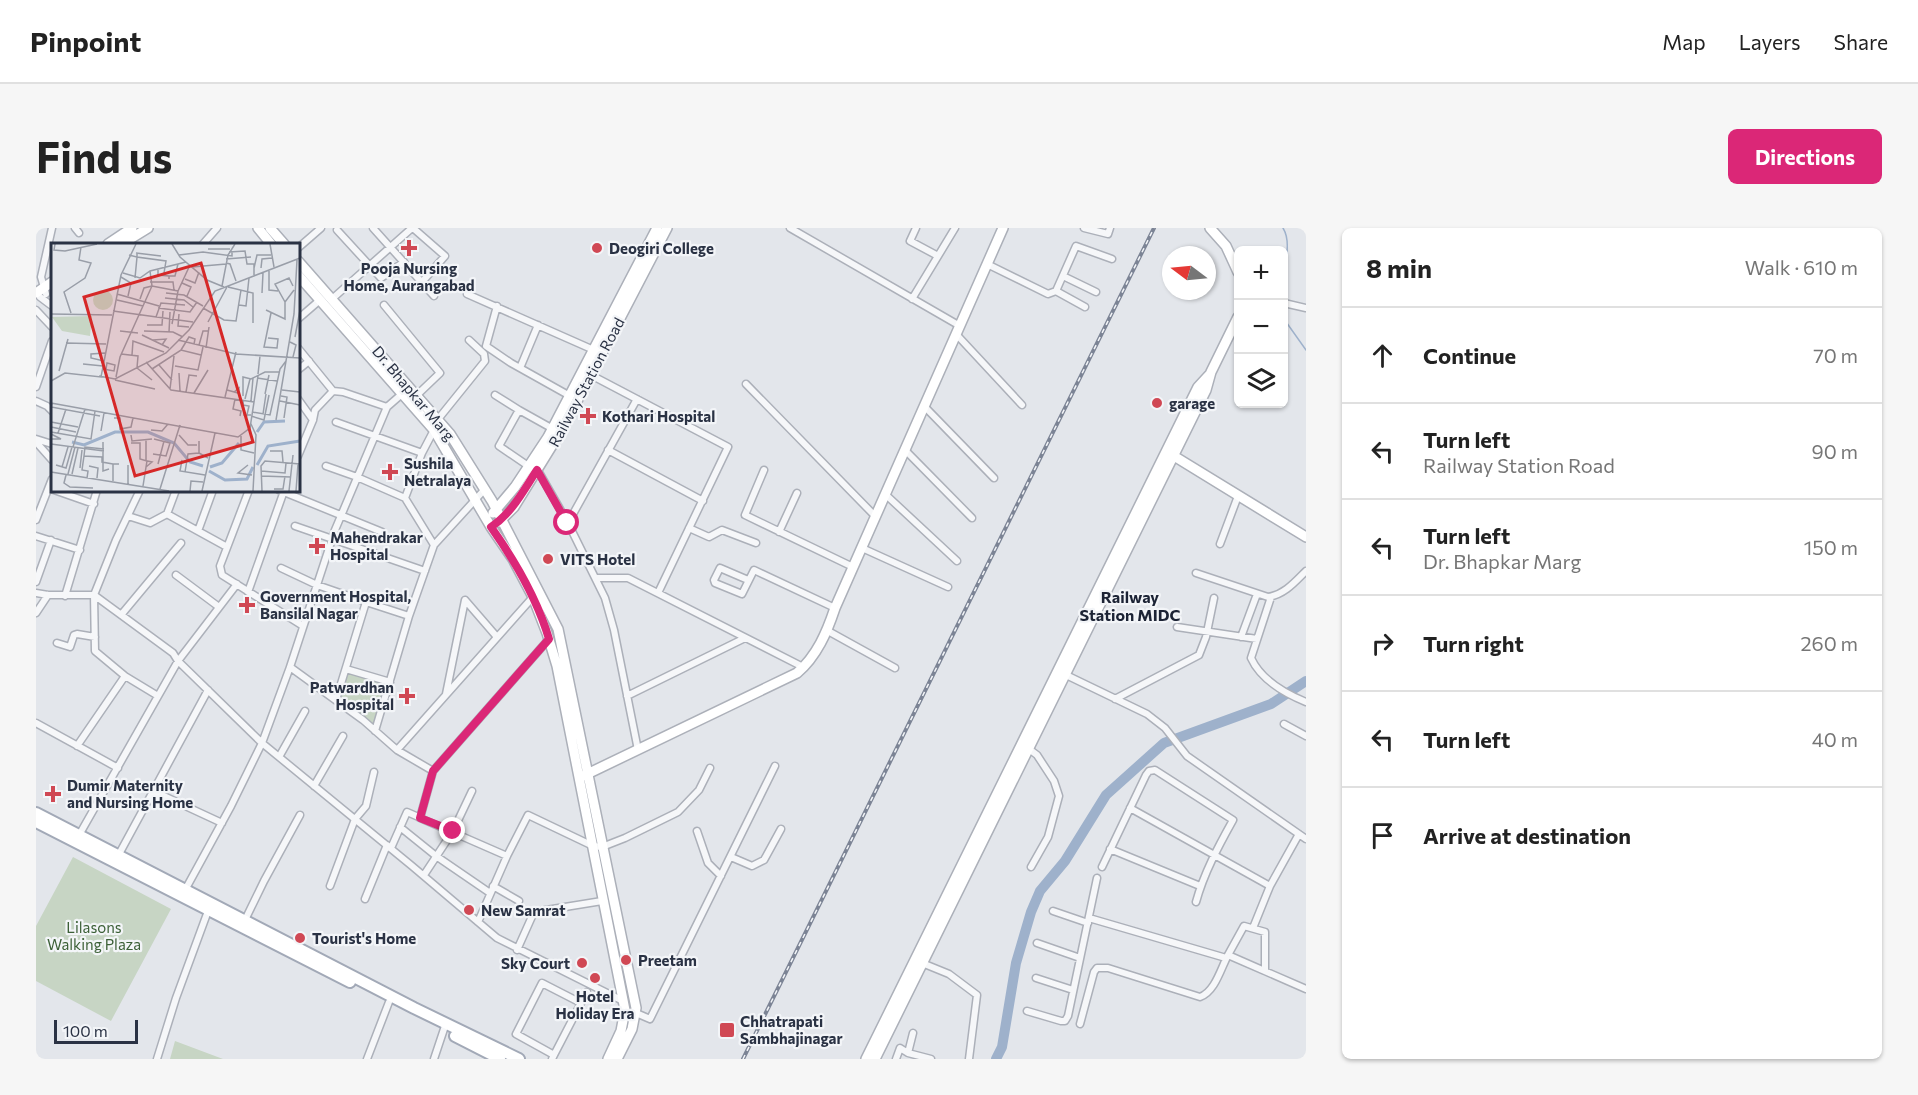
<!DOCTYPE html>
<meta charset="utf-8">
<style>
:root{--surface:#fff;--page:#f6f6f6;--text:#222;--muted:#767676;--line:#e0e0e0;--accent:#db2777}
body{margin:0;font-family:Commissioner,sans-serif;background:var(--page);color:var(--text)}
.controls{position:absolute;right:18px;top:18px;display:grid;overflow:hidden;border-radius:9px;box-shadow:0 2px 4px #0004}
.controls button{width:54px;height:54px;display:grid;place-items:center;padding:0;border:0;border-bottom:2px solid var(--line);background:var(--surface);color:var(--text);font:30px sans-serif}
.compass{position:absolute;left:1126px;top:18px;width:54px;height:54px;border-radius:50%;background:var(--surface);box-shadow:0 2px 4px #0004;rotate:286deg}
.scale{position:absolute;left:18px;bottom:15px;width:84px;box-sizing:border-box;padding-left:6px;border:3px solid #2a3244;border-top:0;font-size:16px;line-height:21px;white-space:nowrap;color:#2a3244;-webkit-text-stroke:4px #f3f5f8;paint-order:stroke}
.stop{position:absolute;width:18px;height:18px;margin:-14px;border:4px solid #db2777;border-radius:50%;background:#fff}
.stop.end{background:#db2777;border-color:#fff;box-shadow:0 2px 6px #0008}
.list{margin:0;padding:0;list-style:none}
h2{display:flex;justify-content:space-between;align-items:center;height:78px;margin:0;padding:0 24px;font-size:26px}
h2 small{font-size:20px;font-weight:400;color:var(--muted)}
.list li{display:grid;grid-template-columns:39px 1fr auto;gap:18px;align-items:center;box-sizing:border-box;height:96px;padding:0 24px;border-top:2px solid var(--line)}
.list b{display:block;font-size:22px;white-space:nowrap}
.list p{margin:0;font-size:20px;white-space:nowrap;color:var(--muted)}
.list em{font-size:20px;font-style:normal;color:var(--muted)}
.icon{flex:none;width:33px;height:33px;fill:none;stroke:currentColor;stroke-width:2;stroke-linecap:round;stroke-linejoin:round}
.map{position:relative;flex:none;width:1270px;height:831px;overflow:hidden;border-radius:9px}
header{display:flex;align-items:center;gap:36px;box-sizing:border-box;height:84px;padding:0 30px;background:var(--surface);border-bottom:2px solid var(--line)}
header strong{font-size:28px}
nav{display:flex;gap:33px;margin-inline-start:auto;font-size:21px}
.intro{display:flex;align-items:center;justify-content:space-between;box-sizing:border-box;height:144px;padding:0 36px}
h1{margin:0;font-size:42px}
.button{padding:15px 27px;border-radius:9px;background:var(--accent);color:#fff;font-size:21px;font-weight:700}
main{display:flex;gap:36px;padding:0 36px}
aside{flex:1;background:var(--surface);border-radius:9px;box-shadow:0 2px 4px #0004}
.map>svg:first-child{display:block}
</style>
<header>
<strong>Pinpoint</strong>
<nav><a>Map</a><a>Layers</a><a>Share</a></nav>
</header>
<div class="intro"><h1>Find us</h1><a class="button">Directions</a></div>
<main>
<div class="map">
<svg width="1270" height="831" viewBox="0 0 1270 831">
<rect width="100%" height="100%" fill="#e3e6eb"/>
<path fill="#c7d5c4" d="M311,444L351,456L338,497L303,471Z
M37,629L135,681L75,793L0,753V698Z
M139,813L187,831H134Z"/>
<g fill="none" stroke-linecap="round" stroke-linejoin="round">
<path stroke="#9eb1cb" stroke-width="1.5" d="M1247,0C1254,11 1251,29 1248,41
M1248,91L1270,122"/>
<path stroke="#9eb1cb" stroke-width="10" d="M960,831L966,819L980,735L995,684L1004,663L1029,633L1070,567L1128,515L1235,476L1270,453"/>
<defs>
<path id="street" d="M39,0L43,5
M337,0L398,68
M377,0L409,28L386,54
M754,0L924,98
M880,0L874,13L902,28
M1048,0L1072,6L1074,0
M301,2L345,50L368,34
M167,16L181,0
M262,20L285,0
M951,36L1012,66L1020,63L1040,18L1076,31
M1027,48L1060,64
M1020,63L1049,79
M10,66L5,49L16,0
M431,66L560,123
M4,69L16,78
M296,71L376,0
M876,71L919,0
M1248,75L1270,80
M348,77L404,145L381,167
M461,78L450,118L475,135L534,168
M0,82L16,99
M262,91L284,72
M920,106L986,177
M262,120L297,163L279,182L277,192L262,228
M484,140L502,97
M262,142L273,133
M553,146L692,219L622,365
M710,156L839,288
M0,159L16,113
M297,163L307,164L351,179
M459,167L483,182
M262,171L277,192
M601,171L532,295L569,370L578,402L602,522
M0,173L11,178L16,183
M888,178L958,250
M403,190L449,133L448,126L433,112
M300,194L386,225
M517,201L483,182L463,218L504,246L532,295
M0,211L16,216
M0,214L16,232
M572,222L667,273
M869,222L936,290
M290,238L321,249L369,270L386,225L398,202
M728,242L709,287L817,339
M18,262L58,276
M104,262L80,312L58,367L59,423L89,448L122,468
M213,262L184,338L186,347L267,398
M243,262L346,304
M849,266L921,333
M369,270L398,317
M131,286L140,262
M92,288L114,295L131,286L191,319
M0,292L16,251
M259,298L389,343
M653,300L673,309L686,302L720,315
M162,303L177,262
M743,304L761,265
M0,308L44,322
M1184,316L1202,268
M826,320L912,359
M245,340L281,357L330,374L300,472
M1160,345L1232,369C1248,367 1259,354 1270,343
M140,347L183,379
M560,350H592L767,439
M712,352L684,340L678,352L679,355L706,366L718,342L799,380
M0,354L15,312
M212,364L248,263
M0,365L12,367H58L137,425L142,433L226,515L376,638L461,710L587,773
M29,368L61,262
M1235,369L1215,430C1225,452 1248,465 1270,474
M327,373L373,388
M0,385L12,367
M85,387L145,315
M1141,399L1221,411
M792,403L859,440
M1205,409L1221,366
M21,415L34,419L38,407L41,406L59,409
M254,439L327,492L361,522L397,543
M310,441L354,454
M1028,446L1111,486L1129,500L1151,528L1270,611
M410,466L429,372L461,409
M591,468L709,410
M1079,471L1163,427L1170,409L1178,370
M0,495L82,540
M1248,496L1270,508
M339,503L373,388L398,317L449,261
M41,518L89,448
M993,521L1001,527L1018,553L1023,568L1012,609L995,639
M361,522L497,369
M243,529L269,483
M278,558L307,508
M117,563L186,595
M1094,580L1234,658
M364,599L400,628L454,665
M661,603L672,635L685,648
M42,609L142,433L201,356
M355,620L371,584L387,591
M1074,621L1164,658
M82,628L172,462
M471,628L384,590L397,543L513,411
M695,629L716,638L728,632L745,601
M1066,639L1110,547L1113,543L1119,542L1197,592C1182,619 1168,645 1160,674
M388,647L417,603L436,563
M294,658L319,591L330,578L338,544
M457,658L483,673
M148,664L195,578L226,515L254,439L299,302L351,179L367,165
M329,671L351,617
M1017,683L1052,695
M1053,690L1190,730
M209,692L228,653L264,587
M442,694L471,628L492,587L557,618L566,619L589,610L642,584L663,562L674,540
M1217,700L1234,658L1263,606
M1001,715L1044,730
M481,722L498,684L566,673
M886,735L913,746L941,767L933,831
M1229,743V704L1208,698L1192,727L1270,761
M1000,750L1037,762
M545,775L551,764
M991,783L1025,793H1029L1032,788L1061,650
M600,785L614,791L739,538
M1044,796L1058,744L1061,740H1072L1164,769C1179,764 1185,740 1192,727
M872,825L877,805
M121,831L140,770L172,683
M331,831L353,774
M398,831L410,795
M516,831L518,827L545,775L506,755L480,806L518,827
M860,831L864,820L872,825L895,831"/>
<path id="secondary" d="M222,0L235,16
M234,0L248,16
M1174,0L1190,18L1202,44
M72,16L96,0
M86,16L112,0
M262,33L414,206L456,273L522,401L600,780L596,801L581,831
M262,47L398,202L455,299L477,331L497,369L511,405L521,438L589,782L585,803L572,831
M0,65L16,54
M1133,225L1270,309
M457,285L479,259L512,209L621,0
M463,294L478,279L528,198L631,0
M547,548L761,445C781,428 791,404 799,380L967,0
M830,831L1162,159L1174,146
M839,831L1170,162L1175,144L1202,89"/>
<path id="primary" d="M0,585L378,780L483,831
M0,594L314,754
M419,808L464,831"/>
</defs>
<use href="#street" stroke="#acb0b9" stroke-width="9"/>
<use href="#secondary" stroke="#acb0b9" stroke-width="12"/>
<use href="#primary" stroke="#a2a9b7" stroke-width="14"/>
<use href="#street" stroke="#f6f7f9" stroke-width="6"/>
<use href="#secondary" stroke="#fff" stroke-width="9"/>
<use href="#primary" stroke="#fff" stroke-width="10"/>
<defs>
<path id="rail" d="M707,831L1118,0"/>
</defs>
<use href="#rail" stroke="#7c8495" stroke-width="4"/>
<use href="#rail" stroke="#f3f5f8" stroke-width="1.5" stroke-dasharray="4.5" stroke-linecap="butt"/>
</g>
<g fill="none" stroke-linecap="round" stroke-linejoin="round">
<path stroke="#db2777" stroke-width="8" d="M417,603L384,590L397,543L513,411C501,370 479,333 455,299C476,285 487,263 501,242L531,295"/>
</g>
<g fill="#d04854" stroke="#f3f5f8" stroke-width="2">
<path d="M370 11h6v6h6v6h-6v6h-6v-6h-6v-6h6z"/>
<circle cx="561" cy="20" r="6"/>
<circle cx="1121" cy="175" r="6"/>
<path d="M549 179h6v6h6v6h-6v6h-6v-6h-6v-6h6z"/>
<path d="M351 235h6v6h6v6h-6v6h-6v-6h-6v-6h6z"/>
<path d="M278 309h6v6h6v6h-6v6h-6v-6h-6v-6h6z"/>
<circle cx="512" cy="331" r="6"/>
<path d="M208 368h6v6h6v6h-6v6h-6v-6h-6v-6h6z"/>
<path d="M368 459h6v6h6v6h-6v6h-6v-6h-6v-6h6z"/>
<path d="M14 557h6v6h6v6h-6v6h-6v-6h-6v-6h6z"/>
<circle cx="433" cy="682" r="6"/>
<circle cx="264" cy="710" r="6"/>
<circle cx="590" cy="732" r="6"/>
<circle cx="546" cy="735" r="6"/>
<circle cx="559" cy="750" r="6"/>
<rect x="683" y="794" width="16" height="16" rx="3"/>
</g>
<g text-anchor="middle" dominant-baseline="central" stroke-width="4.5" stroke-linejoin="round" paint-order="stroke">
<g font-size="15" font-weight="bold" fill="#2a3244" stroke="#f3f5f8" text-anchor="start">
<text x="573" y="20">Deogiri College</text>
<text x="373" y="40" text-anchor="middle">Pooja Nursing<tspan x="373" dy="17">Home, Aurangabad</tspan></text>
<text x="1133" y="175">garage</text>
<text x="566" y="188">Kothari Hospital</text>
<text x="368" y="235">Sushila<tspan x="368" dy="17">Netralaya</tspan></text>
<text x="294" y="309">Mahendrakar<tspan x="294" dy="17">Hospital</tspan></text>
<text x="524" y="331">VITS Hotel</text>
<text x="224" y="368">Government Hospital,<tspan x="224" dy="17">Bansilal Nagar</tspan></text>
<text x="358" y="459" text-anchor="end">Patwardhan<tspan x="358" dy="17">Hospital</tspan></text>
<text x="31" y="557">Dumir Maternity<tspan x="31" dy="17">and Nursing Home</tspan></text>
<text x="445" y="682">New Samrat</text>
<text x="276" y="710">Tourist's Home</text>
<text x="602" y="732">Preetam</text>
<text x="534" y="735" text-anchor="end">Sky Court</text>
<text x="559" y="768" text-anchor="middle">Hotel<tspan x="559" dy="17">Holiday Era</tspan></text>
<text x="704" y="793">Chhatrapati<tspan x="704" dy="17">Sambhajinagar</tspan></text>
</g>
<g font-size="15" fill="#2a3244" stroke="#f3f5f8">
<text transform="translate(550 154) rotate(-62)">Railway Station Road</text>
<text transform="translate(378 165) rotate(50)">Dr. Bhapkar Marg</text>
</g>
<g font-size="15" fill="#3c6037" stroke="#f3f5f8">
<text x="58" y="699">Lilasons<tspan x="58" dy="17">Walking Plaza</tspan></text>
</g>
<g font-size="16" font-weight="bold" fill="#1c2335" stroke="#f3f5f8">
<text x="1094" y="368">Railway<tspan x="1094" dy="18">Station MIDC</tspan></text>
</g>
</g>
<g transform="translate(15 15)">
<rect width="249" height="249" fill="#e3e6eb"/>
<path d="M42 57a10 10 0 1 1 20 0a10 10 0 1 1-20 0ZM41,73L39,93L11,88L1,74Z" fill="#c7d5c4"/>
<path fill="none" stroke="#9eb1cb" stroke-width="3" d="M206,189L213,179L234,178M21,199L33,202L64,189H97L123,200L139,219L152,223M206,222L217,203L249,198M159,224L171,220L188,200M158,228L174,237L196,236L202,224"/>
<path fill="none" stroke="#999ea8" stroke-width="1.5" d="M4,1L3,7L14,8L46,1M121,1L129,14L156,37L173,44M219,1L223,24M157,6H179M178,9L194,8L196,21H203V32M85,10L110,13M86,10V14L115,18L113,30M78,12L86,14L84,35M128,12L152,9L181,13V9M175,16L200,14M175,20L179,21L185,38M141,24L175,21M203,25L206,12H220M210,25L211,16L221,15M107,26V32L118,33V36M218,28V47L227,48M72,30L89,35L99,28L135,19M118,33H124L127,21M70,34L80,40L77,53M134,36L144,40L148,29M99,39H122L123,47M131,40L140,44L136,53M171,43L177,12L184,1M177,44L202,50V80M115,50L133,52L152,63M211,50L212,30M66,51L108,63M114,55L133,57L142,64M89,56L93,45L101,43L127,48M66,57L92,63M234,59L224,41L238,35L242,43M188,62L195,63L198,35M107,65L139,69L146,59M152,65L173,77L185,78L190,47M215,67L234,76V59L243,47M62,68L142,79M20,70L13,49L34,35L40,20L28,17L30,4M0,71L61,72M128,71L127,83L138,84M105,74L110,60L134,62M157,79L176,44M121,81L127,48L139,22M96,82H111L112,68M69,88L87,90M93,88L122,89L132,94M118,89L119,69M91,92L118,105M244,94L249,67M217,95L227,96L226,105L213,104L220,70M102,97L115,96L111,102M127,97L185,111L249,115M239,99L245,102L242,114M15,100L55,101M148,102L152,88H158M155,105L158,84M130,107L138,94L144,96L143,101M70,111L87,113L86,125L101,137M81,112L82,98L113,109M53,118L40,115V111L54,110M95,119L120,147L203,159M32,121L52,123M108,122L121,137M124,123L147,127L152,104M52,126L63,128L64,122L56,120L55,126M101,126L130,107L150,112M8,128L17,96M128,130L129,148M207,131L209,113M48,133L64,136L115,110L138,87L164,48L249,15M65,134L69,114L101,43L99,28M206,135L226,138M64,137L104,146M0,138L14,130L50,134L70,32L85,1M119,146L123,113M176,147L187,150L188,145L183,149M231,147L249,149M135,149L138,132L146,133M143,150L157,127M214,151L218,132M192,153V134L200,136L214,129H228M230,153L236,154L233,175M174,154L185,109M184,156L182,166L190,168L189,173M194,156L199,136M192,157L193,172H200M200,158L202,135M229,158L249,162M0,160L187,194L199,185L207,133M1,160L0,164L49,173M192,162L198,163L195,176M201,169L219,172L229,126L235,118M212,171L215,151M200,173L213,177L218,152M63,175H69V186L80,184L82,175M225,177L243,71L246,17M0,179L27,184M200,181L205,192L202,248M0,184L25,189M100,187L111,188L117,181M50,188L53,170M0,189L40,196L44,168M7,190L15,166M0,191L10,196H0M80,192L81,198L101,196M128,192L137,202H146M190,193V207L203,210M95,197V218M148,198V210L157,215M52,199V228L58,226M80,200H89V216L96,218M0,201L22,204L34,166M22,204L53,208M53,206L34,204L33,213L51,214V219L62,221M219,208H231L232,219M102,211L115,213L119,200L103,196M33,213L31,227L37,228L36,235M131,217L129,228L154,232M107,221L113,198M5,222L15,225L21,204M197,222L187,230L201,232M38,223L47,225L46,235M11,224L17,204M29,225L31,207M210,228L234,230L235,220M0,229L118,248M134,229L137,211L148,210M17,231L24,204M21,231L27,205M15,232L13,240L19,244L42,245M210,233L240,234M62,238V221H68M77,242V222M92,243L96,218L101,219L95,224M109,246L129,182M223,246H232L234,233M139,248L140,238L152,239M151,248L164,190M211,248L210,223L214,218L249,221M238,248L242,212M245,248L247,221"/>
<path fill="#d62828" fill-opacity="0.15" stroke="#d62828" stroke-width="3" d="M150,20L202,199L84,233L33,54Z"/>
<rect width="249" height="249" fill="none" stroke="#2a3244" stroke-width="3"/>
</g>
</svg>
<div class="controls">
<button>+</button>
<button>−</button>
<button><svg class="icon" aria-label="layers" viewBox="0 0 24 24"><path d="M12 4l9 5-9 5-9-5zM3 14l9 5 9-5"/></svg></button>
</div>
<svg class="compass" viewBox="-18 -18 36 36"><path d="M0-13l5 13h-10z" fill="#e53935"/><path d="M0 13l5-13h-10z" fill="#767676"/></svg>
<div class="scale">100 m</div>
<div class="stop" style="left:531px;top:295px"></div>
<div class="stop end" style="left:417px;top:603px"></div>
</div>
<aside>
<h2>8 min<small>Walk · 610 m</small></h2>
<ul class="list">
<li><svg class="icon" aria-label="ahead" viewBox="0 0 24 24"><path d="M12 20V5M6 11l6-6 6 6"/></svg><div><b>Continue</b></div><em>70 m</em></li>
<li><svg class="icon" aria-label="left" viewBox="0 0 24 24"><path d="M17 20v-9H6M10 6l-5 5 5 5"/></svg><div><b>Turn left</b><p>Railway Station Road</p></div><em>90 m</em></li>
<li><svg class="icon" aria-label="left" viewBox="0 0 24 24"><path d="M17 20v-9H6M10 6l-5 5 5 5"/></svg><div><b>Turn left</b><p>Dr. Bhapkar Marg</p></div><em>150 m</em></li>
<li><svg class="icon" aria-label="right" viewBox="0 0 24 24"><path d="M7 20v-9h11M14 6l5 5-5 5"/></svg><div><b>Turn right</b></div><em>260 m</em></li>
<li><svg class="icon" aria-label="left" viewBox="0 0 24 24"><path d="M17 20v-9H6M10 6l-5 5 5 5"/></svg><div><b>Turn left</b></div><em>40 m</em></li>
<li><svg class="icon" aria-label="arrive" viewBox="0 0 24 24"><path d="M6 21V4h12l-3 4 3 4H6"/></svg><div><b>Arrive at destination</b></div></li>
</ul>
</aside>
</main>
